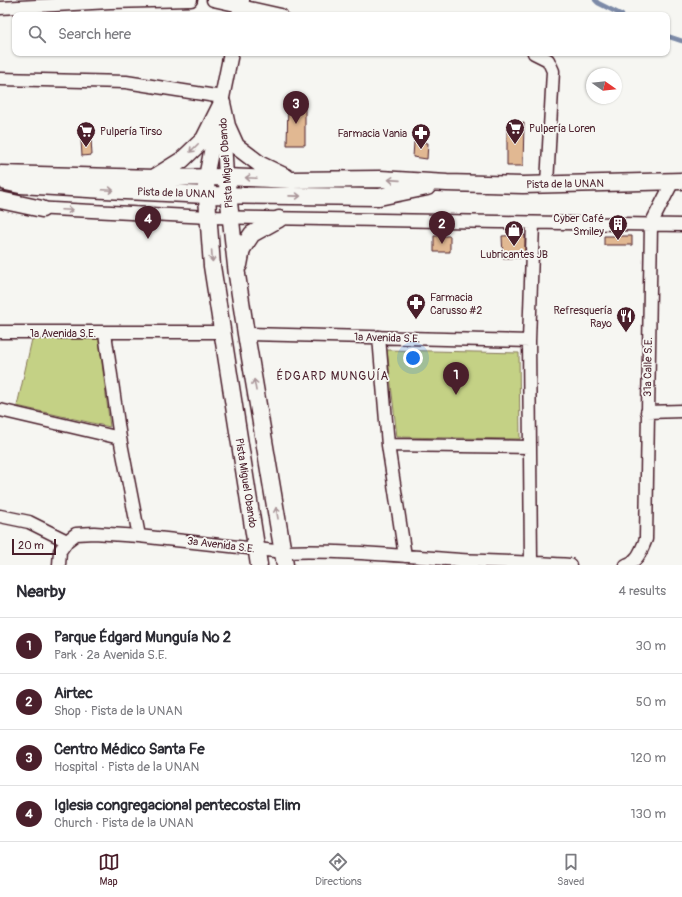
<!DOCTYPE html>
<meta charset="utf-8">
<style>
:root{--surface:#fff;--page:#f2f2f3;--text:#2b2b33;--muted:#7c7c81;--line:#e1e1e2;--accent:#4a1f2b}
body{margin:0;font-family:Pangolin,sans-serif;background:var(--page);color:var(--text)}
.compass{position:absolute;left:586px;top:68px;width:36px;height:36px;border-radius:50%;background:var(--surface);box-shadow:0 1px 3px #0004;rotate:104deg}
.scale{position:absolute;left:12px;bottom:10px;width:44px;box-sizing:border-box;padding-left:4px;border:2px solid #4a1f2b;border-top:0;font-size:11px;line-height:14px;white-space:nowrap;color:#4a1f2b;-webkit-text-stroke:3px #f6f6f2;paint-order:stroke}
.you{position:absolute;left:413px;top:358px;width:14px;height:14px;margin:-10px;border:3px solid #fff;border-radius:50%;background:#1a73e8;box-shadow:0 0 0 6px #1a73e833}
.badge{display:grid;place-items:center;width:26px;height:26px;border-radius:50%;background:var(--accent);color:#fff;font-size:13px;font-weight:700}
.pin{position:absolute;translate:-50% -33px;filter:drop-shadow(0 1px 2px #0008)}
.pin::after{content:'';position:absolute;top:21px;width:14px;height:12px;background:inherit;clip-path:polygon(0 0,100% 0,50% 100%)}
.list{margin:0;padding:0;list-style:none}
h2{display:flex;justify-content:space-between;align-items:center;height:52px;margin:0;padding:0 16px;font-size:17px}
h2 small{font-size:13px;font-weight:400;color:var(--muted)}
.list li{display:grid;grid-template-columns:26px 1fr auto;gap:12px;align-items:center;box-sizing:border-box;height:56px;padding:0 16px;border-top:1px solid var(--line)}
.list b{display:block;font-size:15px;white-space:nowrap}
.list p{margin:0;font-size:13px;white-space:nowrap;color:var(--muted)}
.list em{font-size:13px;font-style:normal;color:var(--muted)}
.icon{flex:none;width:22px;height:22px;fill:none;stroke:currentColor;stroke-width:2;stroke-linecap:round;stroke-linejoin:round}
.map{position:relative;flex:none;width:682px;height:565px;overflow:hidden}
.search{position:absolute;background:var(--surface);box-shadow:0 1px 3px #0004;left:12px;right:12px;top:12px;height:44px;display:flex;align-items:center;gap:10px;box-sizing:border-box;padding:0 14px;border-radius:8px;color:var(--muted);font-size:15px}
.sheet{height:276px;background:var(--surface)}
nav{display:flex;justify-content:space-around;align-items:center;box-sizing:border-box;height:56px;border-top:1px solid var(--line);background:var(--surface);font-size:11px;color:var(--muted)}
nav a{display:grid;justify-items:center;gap:2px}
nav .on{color:var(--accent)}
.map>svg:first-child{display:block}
</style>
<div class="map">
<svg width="682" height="565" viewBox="0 0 682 565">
<rect width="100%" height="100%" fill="#f6f6f2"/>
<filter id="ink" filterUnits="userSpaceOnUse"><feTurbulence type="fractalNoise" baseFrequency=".025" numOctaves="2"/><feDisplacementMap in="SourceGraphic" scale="8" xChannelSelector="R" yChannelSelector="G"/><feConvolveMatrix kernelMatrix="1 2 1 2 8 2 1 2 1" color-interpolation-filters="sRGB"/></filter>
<g filter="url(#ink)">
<path fill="#c4d185" stroke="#877858" d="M32,339H99L110,427L17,406Z
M387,350L519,353L520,439L397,437Z"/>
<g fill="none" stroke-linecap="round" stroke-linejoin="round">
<path stroke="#7b8aa7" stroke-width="4.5" d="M595,0L598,3L622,15
M667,36L682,41"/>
</g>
<path fill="#e1b892" stroke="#4a1f2b" d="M288,103H305V145H287Z
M507,123H524L523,166H507Z
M91,139L92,155L82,156L81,140Z
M414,142L428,143L427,159L413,157Z
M525,235V258H503L502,236Z
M434,236H450V252H434Z
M604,236H632V245H604Z"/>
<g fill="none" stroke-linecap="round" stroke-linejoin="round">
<defs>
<path id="minor" d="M213,0L281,15
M0,8L110,2L191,0
M534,53L548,60L553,71L547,184
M0,79L126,82L222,97
M33,208L209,217L682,225
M0,332H222
M105,333L120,438L139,536
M246,334L529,341
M379,337L388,445L405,556
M0,410L120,438
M647,412L682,411
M388,445L530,447
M0,516L29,522L67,541
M531,562L529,341L533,223
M59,565L60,551L67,541L76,534L94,533L139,536L284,552C342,550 402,556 460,560C497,562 533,562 570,565
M626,565C638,561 641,551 646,539L651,224L673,181"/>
<path id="tertiary" d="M239,15L242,0
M223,120L226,177
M206,177L231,53"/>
<path id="secondary" d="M222,103L227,126L236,146L261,165L286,177
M0,174L155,178L226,177L292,180L380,179L447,183L523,185L682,181
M155,177L182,160L204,139L222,103
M6,182L20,185L105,190L206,195L379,197L427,187
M206,184L212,266L259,565
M227,184L237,275L246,334L285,565
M0,200L42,209
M239,265L242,249L252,234L279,219"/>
</defs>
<use href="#minor" stroke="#4a1f2b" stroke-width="15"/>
<use href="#tertiary" stroke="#4a1f2b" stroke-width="17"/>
<use href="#secondary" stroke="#4a1f2b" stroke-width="19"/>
<use href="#minor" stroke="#f6f6f2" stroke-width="12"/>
<use href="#tertiary" stroke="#f6f6f2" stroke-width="14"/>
<use href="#secondary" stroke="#f6f6f2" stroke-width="16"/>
</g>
<defs><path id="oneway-shaft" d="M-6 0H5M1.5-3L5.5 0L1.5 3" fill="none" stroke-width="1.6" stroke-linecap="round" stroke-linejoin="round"/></defs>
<g stroke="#a99598">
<use href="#oneway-shaft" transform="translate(194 148) rotate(135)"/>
<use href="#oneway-shaft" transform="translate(251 178) rotate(-177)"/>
<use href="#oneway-shaft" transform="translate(394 180) rotate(-176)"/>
<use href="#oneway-shaft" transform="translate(108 190) rotate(3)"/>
<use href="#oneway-shaft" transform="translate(295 196) rotate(1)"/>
<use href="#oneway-shaft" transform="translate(67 210) rotate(3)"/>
<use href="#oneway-shaft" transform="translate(212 256) rotate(86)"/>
<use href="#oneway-shaft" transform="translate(255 385) rotate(-100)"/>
<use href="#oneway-shaft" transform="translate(277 513) rotate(-100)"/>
</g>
</g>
<defs>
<symbol id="supermarket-pin" viewBox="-11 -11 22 30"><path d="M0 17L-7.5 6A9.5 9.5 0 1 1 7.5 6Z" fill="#4a1f2b" stroke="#f6f6f2"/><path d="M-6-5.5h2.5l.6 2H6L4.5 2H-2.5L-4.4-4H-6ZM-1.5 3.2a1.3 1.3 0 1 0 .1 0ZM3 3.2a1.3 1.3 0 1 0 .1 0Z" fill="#fff"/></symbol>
<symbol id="pharmacy-pin" viewBox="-11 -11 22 30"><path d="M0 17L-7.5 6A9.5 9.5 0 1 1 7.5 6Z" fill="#4a1f2b" stroke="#f6f6f2"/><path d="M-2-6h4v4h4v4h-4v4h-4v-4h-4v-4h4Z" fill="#fff"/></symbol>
<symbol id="building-pin" viewBox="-11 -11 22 30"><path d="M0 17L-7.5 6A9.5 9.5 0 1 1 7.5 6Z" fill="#4a1f2b" stroke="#f6f6f2"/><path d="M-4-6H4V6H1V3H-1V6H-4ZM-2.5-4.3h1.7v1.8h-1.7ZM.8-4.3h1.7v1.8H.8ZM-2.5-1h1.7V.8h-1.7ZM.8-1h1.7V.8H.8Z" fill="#fff"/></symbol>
<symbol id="shop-pin" viewBox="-11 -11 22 30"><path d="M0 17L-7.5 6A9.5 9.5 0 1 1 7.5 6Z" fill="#4a1f2b" stroke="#f6f6f2"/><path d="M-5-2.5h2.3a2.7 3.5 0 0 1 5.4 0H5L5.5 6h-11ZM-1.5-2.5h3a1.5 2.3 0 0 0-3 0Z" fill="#fff"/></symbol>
<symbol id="restaurant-pin" viewBox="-11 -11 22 30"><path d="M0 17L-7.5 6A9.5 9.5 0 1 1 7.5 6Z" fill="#4a1f2b" stroke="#f6f6f2"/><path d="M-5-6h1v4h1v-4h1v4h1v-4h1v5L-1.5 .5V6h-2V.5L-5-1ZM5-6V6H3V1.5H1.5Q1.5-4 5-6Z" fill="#fff"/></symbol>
</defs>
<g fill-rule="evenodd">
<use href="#supermarket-pin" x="504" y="117" width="22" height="30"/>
<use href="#supermarket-pin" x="75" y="120" width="22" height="30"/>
<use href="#pharmacy-pin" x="410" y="122" width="22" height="30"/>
<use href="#building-pin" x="607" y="213" width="22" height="30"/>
<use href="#shop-pin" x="503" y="219" width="22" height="30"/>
<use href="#pharmacy-pin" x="405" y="292" width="22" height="30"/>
<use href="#restaurant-pin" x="615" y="305" width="22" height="30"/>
</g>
<g text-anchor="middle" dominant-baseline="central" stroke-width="3.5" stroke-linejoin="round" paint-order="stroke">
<g font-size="11" fill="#4a1f2b" stroke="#f6f6f2" text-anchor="start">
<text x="529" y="128">Pulpería Loren</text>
<text x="100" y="131">Pulpería Tirso</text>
<text x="407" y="133" text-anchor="end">Farmacia Vania</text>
<text x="604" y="218" text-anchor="end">Cyber Café<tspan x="604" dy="13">Smiley</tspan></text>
<text x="514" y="254" text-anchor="middle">Lubricantes JB</text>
<text x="430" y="297">Farmacia<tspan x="430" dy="13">Carusso #2</tspan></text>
<text x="612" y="310" text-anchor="end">Refresquería<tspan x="612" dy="13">Rayo</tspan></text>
</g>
<g font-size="11" fill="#4a1f2b" stroke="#f6f6f2">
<text transform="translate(226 163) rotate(-94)">Pista Miguel Obando</text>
<text transform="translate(565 184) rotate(-1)">Pista de la UNAN</text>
<text transform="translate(176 193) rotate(2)">Pista de la UNAN</text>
<text x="63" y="333">1a Avenida S.E.</text>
<text transform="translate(387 338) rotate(2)">1a Avenida S.E.</text>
<text transform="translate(648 367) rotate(-89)">31a Calle S.E.</text>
<text transform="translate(246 483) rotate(81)">Pista Miguel Obando</text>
<text transform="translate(221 545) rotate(7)">3a Avenida S.E.</text>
</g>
<g font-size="12" letter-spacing="1" fill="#4a1f2b" stroke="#f6f6f2">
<text x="333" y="376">ÉDGARD MUNGUÍA</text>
</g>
</g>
</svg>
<svg class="compass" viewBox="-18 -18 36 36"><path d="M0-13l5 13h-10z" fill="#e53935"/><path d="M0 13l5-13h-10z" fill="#7c7c81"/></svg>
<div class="scale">20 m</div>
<div class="you"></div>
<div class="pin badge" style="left:456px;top:395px">1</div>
<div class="pin badge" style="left:442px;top:244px">2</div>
<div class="pin badge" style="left:296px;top:124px">3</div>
<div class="pin badge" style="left:148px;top:239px">4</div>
<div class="search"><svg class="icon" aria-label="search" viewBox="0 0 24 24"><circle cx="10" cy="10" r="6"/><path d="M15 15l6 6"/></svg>Search here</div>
</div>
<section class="sheet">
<h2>Nearby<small>4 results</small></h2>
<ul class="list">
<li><span class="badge">1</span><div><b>Parque Édgard Munguía Nº 2</b><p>Park · 2a Avenida S.E.</p></div><em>30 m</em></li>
<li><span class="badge">2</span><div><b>Airtec</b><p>Shop · Pista de la UNAN</p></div><em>50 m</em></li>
<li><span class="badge">3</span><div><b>Centro Médico Santa Fe</b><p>Hospital · Pista de la UNAN</p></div><em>120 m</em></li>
<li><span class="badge">4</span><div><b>Iglesia congregacional pentecostal Elim</b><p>Church · Pista de la UNAN</p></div><em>130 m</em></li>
</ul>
</section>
<nav>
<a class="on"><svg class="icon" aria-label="map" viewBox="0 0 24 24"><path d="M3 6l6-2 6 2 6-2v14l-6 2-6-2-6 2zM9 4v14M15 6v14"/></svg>Map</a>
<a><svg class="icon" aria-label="directions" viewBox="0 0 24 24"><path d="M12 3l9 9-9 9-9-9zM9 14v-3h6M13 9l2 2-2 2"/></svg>Directions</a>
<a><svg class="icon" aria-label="saved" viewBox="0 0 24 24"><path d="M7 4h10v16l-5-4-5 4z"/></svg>Saved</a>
</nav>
